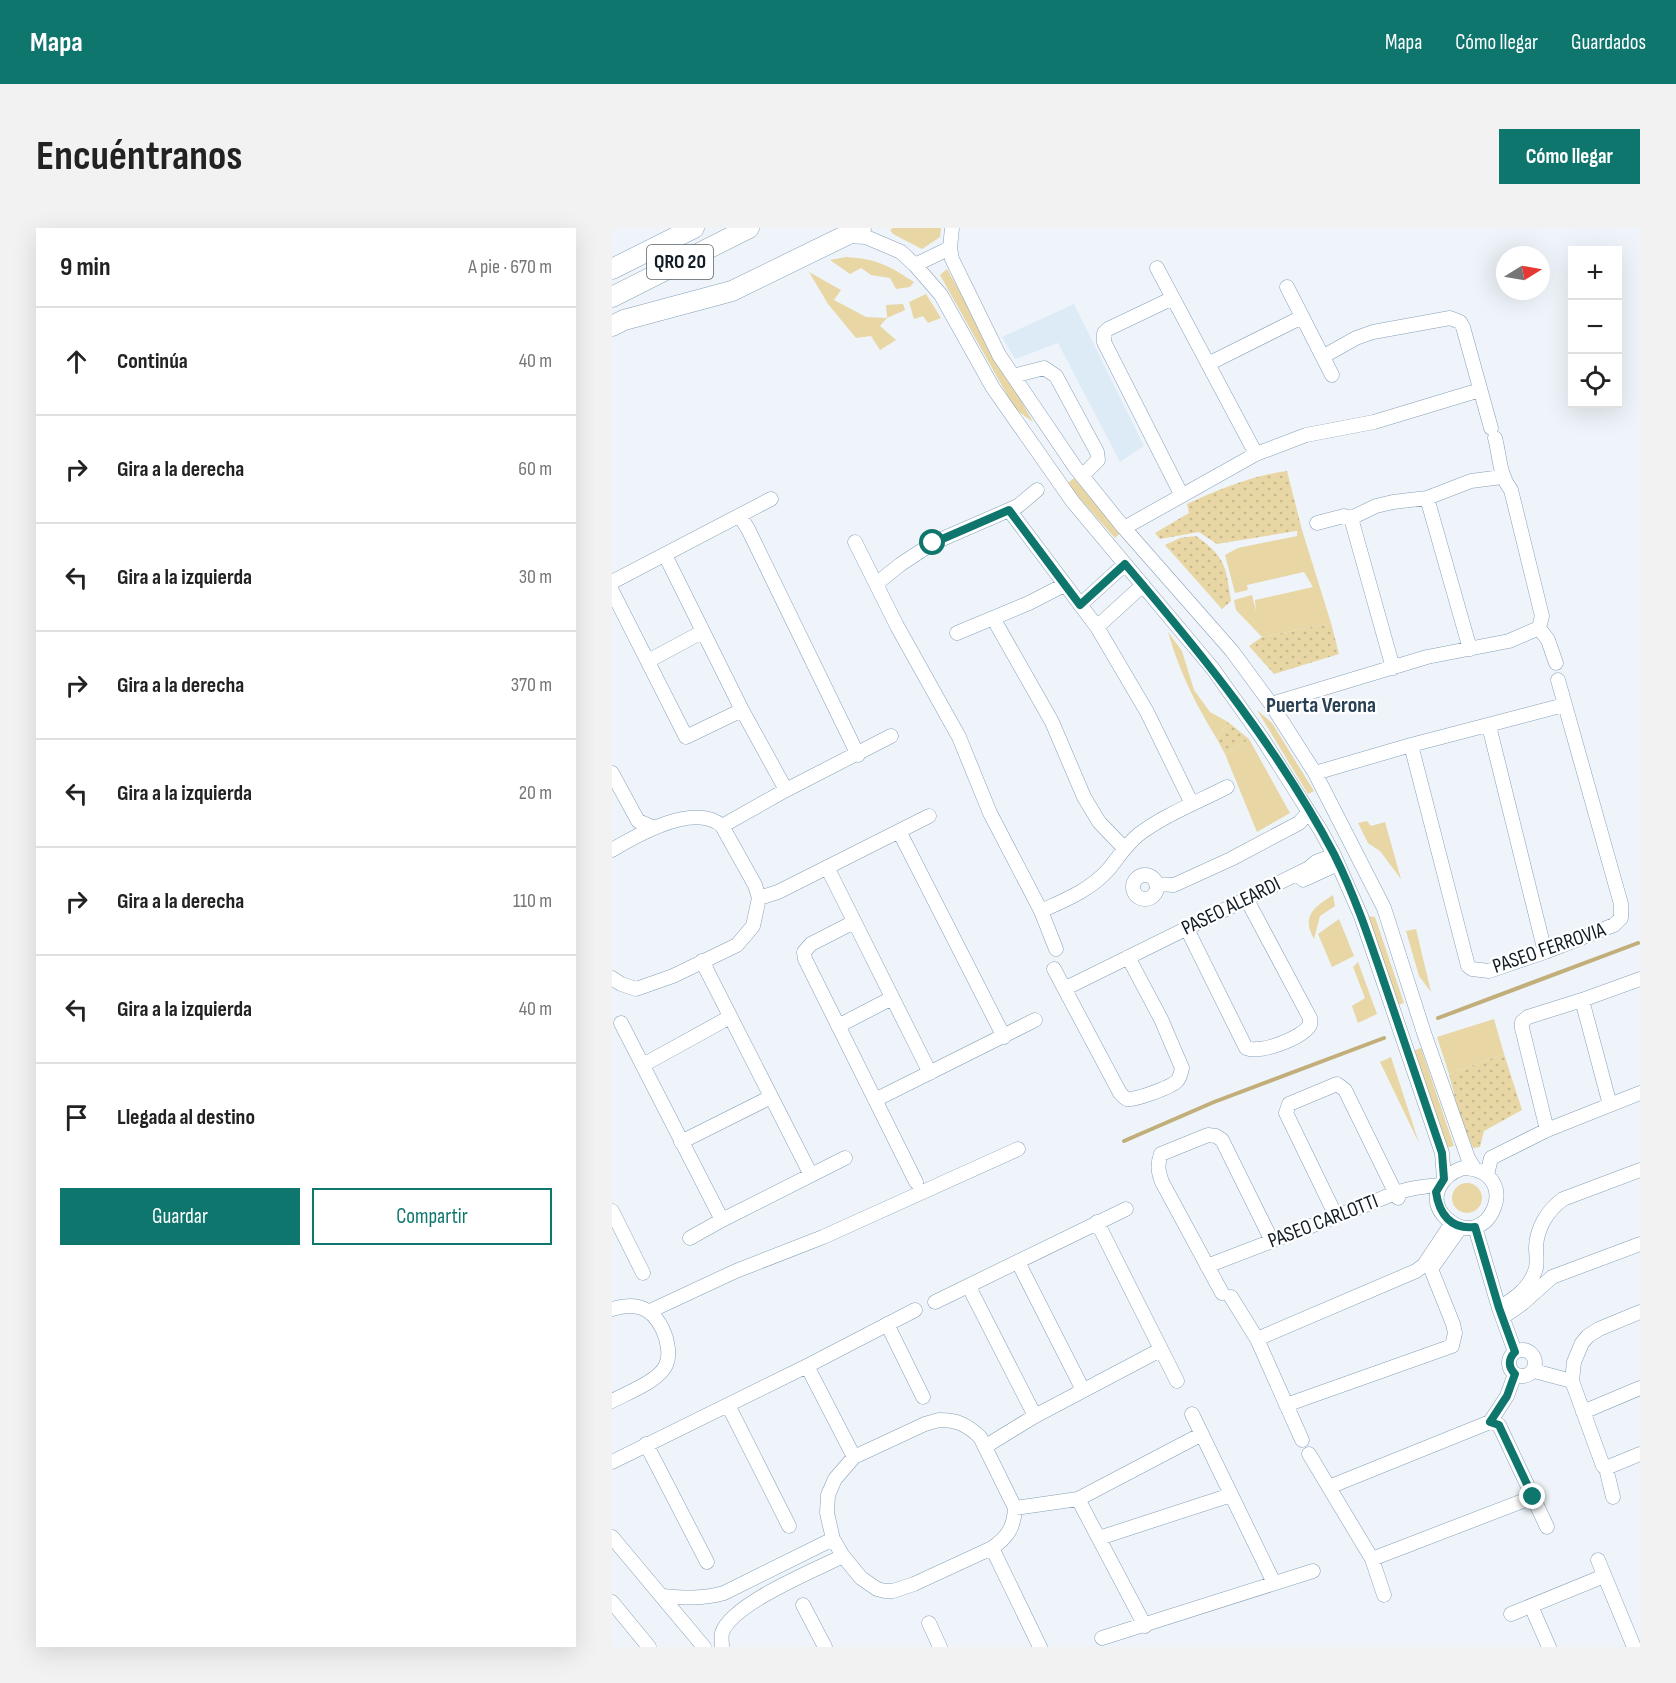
<!DOCTYPE html>
<html lang="es">
<meta charset="utf-8">
<style>
:root{--surface:#fff;--page:#f2f2f2;--text:#222;--muted:#767676;--line:#e0e0e0;--accent:#0f766e}
body{margin:0;font-family:"Sofia Sans Condensed",sans-serif;background:var(--page);color:var(--text)}
.controls{position:absolute;right:18px;top:18px;display:grid;overflow:hidden;border-radius:0px;box-shadow:0 6px 24px #0002}
.controls button{width:54px;height:54px;display:grid;place-items:center;padding:0;border:0;border-bottom:2px solid var(--line);background:var(--surface);color:var(--text);font:30px sans-serif}
.compass{position:absolute;left:884px;top:18px;width:54px;height:54px;border-radius:50%;background:var(--surface);box-shadow:0 6px 24px #0002;rotate:79deg}
.stop{position:absolute;width:18px;height:18px;margin:-14px;border:4px solid #0f766e;border-radius:50%;background:#fff}
.stop.end{background:#0f766e;border-color:#fff;box-shadow:0 2px 6px #0008}
.list{margin:0;padding:0;list-style:none}
h2{display:flex;justify-content:space-between;align-items:center;height:78px;margin:0;padding:0 24px;font-size:26px}
h2 small{font-size:20px;font-weight:400;color:var(--muted)}
.list li{display:grid;grid-template-columns:39px 1fr auto;gap:18px;align-items:center;box-sizing:border-box;height:108px;padding:0 24px;border-top:2px solid var(--line)}
.list b{display:block;font-size:22px;white-space:nowrap}
.list em{font-size:20px;font-style:normal;color:var(--muted)}
.actions{display:flex;gap:12px;padding:18px 24px}
.actions a{flex:1;padding:14px 0;border:2px solid var(--accent);border-radius:0px;text-align:center;font-size:21px;color:var(--accent)}
.actions .main{background:var(--accent);color:#fff}
.icon{flex:none;width:33px;height:33px;fill:none;stroke:currentColor;stroke-width:2;stroke-linecap:round;stroke-linejoin:round}
.map{position:relative;flex:none;width:1028px;height:1419px;overflow:hidden;border-radius:0px}
header{display:flex;align-items:center;gap:36px;box-sizing:border-box;height:84px;padding:0 30px;background:var(--accent);color:#fff}
header strong{font-size:28px}
nav{display:flex;gap:33px;margin-inline-start:auto;font-size:21px}
.intro{display:flex;align-items:center;justify-content:space-between;box-sizing:border-box;height:144px;padding:0 36px}
h1{margin:0;font-size:42px}
.button{padding:15px 27px;border-radius:0px;background:var(--accent);color:#fff;font-size:21px;font-weight:700}
main{display:flex;gap:36px;padding:0 36px}
aside{flex:1;background:var(--surface);border-radius:0px;box-shadow:0 6px 24px #0002}
.map>svg:first-child{display:block}
</style>
<header>
<strong>Mapa</strong>
<nav><a>Mapa</a><a>Cómo llegar</a><a>Guardados</a></nav>
</header>
<div class="intro"><h1>Encuéntranos</h1><a class="button">Cómo llegar</a></div>
<main>
<aside>
<h2>9 min<small>A pie · 670 m</small></h2>
<ul class="list">
<li><svg class="icon" aria-label="ahead" viewBox="0 0 24 24"><path d="M12 20V5M6 11l6-6 6 6"/></svg><div><b>Continúa</b></div><em>40 m</em></li>
<li><svg class="icon" aria-label="right" viewBox="0 0 24 24"><path d="M7 20v-9h11M14 6l5 5-5 5"/></svg><div><b>Gira a la derecha</b></div><em>60 m</em></li>
<li><svg class="icon" aria-label="left" viewBox="0 0 24 24"><path d="M17 20v-9H6M10 6l-5 5 5 5"/></svg><div><b>Gira a la izquierda</b></div><em>30 m</em></li>
<li><svg class="icon" aria-label="right" viewBox="0 0 24 24"><path d="M7 20v-9h11M14 6l5 5-5 5"/></svg><div><b>Gira a la derecha</b></div><em>370 m</em></li>
<li><svg class="icon" aria-label="left" viewBox="0 0 24 24"><path d="M17 20v-9H6M10 6l-5 5 5 5"/></svg><div><b>Gira a la izquierda</b></div><em>20 m</em></li>
<li><svg class="icon" aria-label="right" viewBox="0 0 24 24"><path d="M7 20v-9h11M14 6l5 5-5 5"/></svg><div><b>Gira a la derecha</b></div><em>110 m</em></li>
<li><svg class="icon" aria-label="left" viewBox="0 0 24 24"><path d="M17 20v-9H6M10 6l-5 5 5 5"/></svg><div><b>Gira a la izquierda</b></div><em>40 m</em></li>
<li><svg class="icon" aria-label="arrive" viewBox="0 0 24 24"><path d="M6 21V4h12l-3 4 3 4H6"/></svg><div><b>Llegada al destino</b></div></li>
</ul>
<div class="actions"><a class="main">Guardar</a><a>Compartir</a></div>
</aside>
<div class="map">
<svg width="1028" height="1419" viewBox="0 0 1028 1419">
<defs>
<pattern id="park-dots" width="8" height="8" patternUnits="userSpaceOnUse" patternTransform="scale(1.5)"><rect width="8" height="8" fill="#e8d6a5"/><path d="M2 2h.1M6 6h.1" fill="none" stroke="#c6b78e" stroke-width="1.8" stroke-linecap="round"/></pattern>
</defs>
<rect width="100%" height="100%" fill="#eef4f9"/>
<path fill="#ddebf7" d="M462,76L532,218L508,234L446,115L403,131L390,109Z"/>
<path fill="#e8d6a5" d="M281,0H329L328,9L310,21L281,6L278,2Z
M234,29C265,31 276,37 302,54L298,59L284,61L278,50L259,47L249,40L238,46L218,32Z
M335,41L421,194L403,181L328,47Z
M197,44L229,62L222,72L254,89L275,90L274,77L291,76L293,82L275,90L268,98L284,112L268,122L259,108L244,110L216,76Z
M314,66L329,90L316,95L311,88L302,91L297,74Z
M462,250L508,305L503,310L455,256Z
M690,302L719,395L650,409L624,382L622,372L640,367L644,383L643,372L701,359L692,344L635,357L636,362L623,365L613,327L626,320L685,308V303Z
M556,404L570,423L582,462L598,484L616,494L605,511C583,475 568,445 556,404Z
M645,482L660,495L702,563L696,566Z
M637,511L678,585L645,604L613,526Z
M755,593L759,598L773,594L789,651L768,623L756,615L746,595Z
M721,667L723,678L708,688L702,711C689,688 702,679 721,667Z
M755,688L763,689L792,775L786,777Z
M727,691L742,728L720,739L706,706Z
M804,701L819,764L807,748L794,703Z
M746,734L765,786L746,795L740,778L753,770L741,739Z
M882,791L892,826L837,846L825,809Z
M809,820L842,918L834,920L801,823Z
M779,829L807,915L768,834Z
M840 970a15 15 0 1 1 30 0a15 15 0 1 1-30 0Z"/>
<path fill="url(#park-dots)" d="M675,243L690,302L605,316L587,304L548,311L543,305L577,285L575,276C608,261 639,248 675,243Z
M584,308C614,329 614,339 619,373L610,381L553,317L568,310Z
M719,395L727,426L662,446L637,418L650,409Z
M616,494L637,511L613,526L605,511Z
M892,826L910,882L872,903L868,919L861,920L847,886L837,846Z"/>
<g fill="none" stroke-linecap="round" stroke-linejoin="round">
<path stroke="#c1ae7a" stroke-width="4" d="M826,790L1026,715
M512,913L602,874L772,810"/>
<defs>
<path id="minor" d="M340,0L338,20L340,31L387,127L463,239L512,300L620,423L659,476L703,545L772,680L812,805L856,930L862,940
M234,8L254,9L289,24L303,37L329,67L381,160L461,274L601,441L650,510L709,603L722,627L749,688L830,925L832,951
M303,37L338,20
M545,40L644,226
M675,59L720,147
M561,70L496,101L492,105V114L569,266
M712,128L744,110L761,104L838,90L848,94L851,99L879,200
M596,136L690,89
M401,148L432,140L444,148L485,224L486,232L470,248
M883,210C888,228 887,247 899,262L930,388L927,400
M815,270L858,421
M397,282L485,399L535,484L580,576
M128,288L136,301L246,527
M739,290L781,440
M705,295L732,288L739,290L764,278L781,274L815,270L859,253L890,249
M512,300L644,226L694,207L762,194L868,162
M243,314L285,398L347,509L378,585L429,683L444,721
M53,327L130,482L174,562
M0,354L159,271
M264,356L289,336L321,315L406,278L425,262
M0,363L74,509L130,482
M468,377L513,336
M381,390L440,494L472,569L487,594L512,620
M485,399L531,357
M927,400L936,412L944,435
M345,405L417,375L452,357
M36,433L90,404
M659,476L815,429L897,413L927,400
M877,498L933,724
M799,517L856,738L860,741L877,743L933,724L1002,697L1009,690V676L946,452
M0,545L26,593L40,599
M703,545L799,517L952,477
M110,598L174,562L279,508
M287,603L392,809
M0,622C25,607 83,574 110,598L143,657L147,670L141,698L125,717L61,748L24,761L9,756L0,750
M215,639L318,845
M521 659a12 12 0 1 1 24 0a12 12 0 1 1-24 0Z
M691,652L726,636
M544,656L562,657L619,631L687,595L697,584
M147,670L166,664L317,588
M429,683C453,672 478,662 496,642C506,630 513,618 526,607C552,587 586,574 615,559
M242,694L199,716L192,724L193,731L304,954
M575,701L634,820C649,826 690,810 698,797V790L634,670
M90,733L199,947
M442,741L508,865C510,867 512,870 515,871C522,873 559,859 565,853C568,850 569,845 570,840L549,791L516,729
M454,760L697,640L704,634L722,627
M970,772L998,877
M9,795L110,992L78,1010
M226,798L280,770
M31,837L118,789
M263,872L423,792
M935,902L910,800V794L916,789L970,772L1028,751
M69,914L159,869
M851,940C914,942 876,1029 834,990C814,971 829,947 851,940Z
M875,947L879,930L935,902L1028,865
M0,983L31,1045
M724,988L674,885L677,876L725,856L733,862L786,970
M110,992L233,930
M485,994L565,1153
M863,999L887,1080L903,1124
M406,1034L471,1162
M595,1038L764,973C788,962 803,959 828,957
M357,1059L423,1188
M610,1065L550,954C546,943 545,937 549,926L596,907L604,908L610,912L660,1013
M619,1069L645,1111
M323,1074L514,981
M887,1080C902,1071 917,1061 923,1043C926,1037 924,1026 924,1019C925,999 936,982 951,971L1028,942
M0,1081C28,1072 45,1083 54,1110C56,1119 58,1128 54,1137C47,1153 15,1165 0,1173
M38,1083L124,1043L211,1009L406,921
M1028,1084L987,1101L976,1108L970,1115L962,1134L960,1153L991,1238L994,1240L1028,1226
M891,1089L911,1075L940,1049L1028,1016
M275,1096L311,1169
M897 1135a13 13 0 1 1 26 0a13 13 0 1 1-26 0Z
M195,1138L242,1229
M922,1143L960,1153
M116,1177L177,1298
M674,1177L840,1118L843,1105L841,1096L819,1041L849,999
M971,1184L1028,1160
M580,1186L662,1355
M327,1192C345,1192 354,1196 368,1209L403,1280C402,1299 396,1309 380,1320L302,1356L281,1363H273L265,1361L249,1350L231,1328L221,1311L215,1285L216,1267L223,1251L242,1229L313,1196Z
M878,1194L887,1197L935,1299
M690,1212L645,1111L804,1043L812,1037L840,995
M34,1216L95,1334
M374,1218L423,1188L548,1122
M697,1226L760,1331L772,1367
M0,1234L195,1138L303,1082
M994,1240L1001,1269
M717,1259L878,1194L895,1168L903,1146
M466,1271L533,1398
M403,1280L466,1271L590,1206
M0,1309L92,1419
M487,1310L619,1267
M380,1320L428,1419
M760,1331L921,1269
M986,1332L1022,1419
M51,1368C72,1370 91,1371 112,1365L221,1311
M0,1374L37,1419
M191,1377L213,1419
M919,1378L937,1419
M899,1386L992,1348
M317,1395L328,1419
M490,1410L701,1343
M110,1419C110,1415 109,1409 110,1405C119,1376 203,1342 231,1328"/>
<path id="highway" d="M0,41L82,0
M0,69L137,0
M0,98L12,92L120,63L249,0"/>
</defs>
<use href="#minor" stroke="#85a0b8" stroke-width="15"/>
<use href="#highway" stroke="#85a0b8" stroke-width="21"/>
<use href="#minor" stroke="#fff" stroke-width="14"/>
<use href="#highway" stroke="#fff" stroke-width="20"/>
</g>
<g fill="none" stroke-linecap="round" stroke-linejoin="round">
<path stroke="#0f766e" stroke-width="8" d="M321,315L397,282L468,377L513,336C590,426 666,520 722,626C743,668 758,713 773,757C792,813 811,869 830,925L832,951L824,964C827,986 839,1002 863,999L887,1080L903,1124C896,1131 896,1139 903,1146L895,1168L878,1194L887,1197L921,1269"/>
</g>
<g text-anchor="middle" dominant-baseline="central" stroke-width="4.5" stroke-linejoin="round" paint-order="stroke">
<rect fill="#fff" stroke="#586066" stroke-width="1.5" x="35" y="17" width="66" height="34" rx="4.5"/>
<g font-size="20" font-weight="bold" fill="#111c25">
<text x="68" y="34">QRO 20</text>
</g>
<g font-size="21" fill="#111c25" stroke="#fff">
<text transform="translate(619 678) rotate(-26)">PASEO ALEARDI</text>
<text transform="translate(937 720) rotate(-19)">PASEO FERROVIA</text>
<text transform="translate(711 993) rotate(-21)">PASEO CARLOTTI</text>
</g>
<g font-size="22" font-weight="bold" fill="#284054" stroke="#fff">
<text x="709" y="477">Puerta Verona</text>
</g>
</g>
</svg>
<div class="controls">
<button>+</button>
<button>−</button>
<button><svg class="icon" aria-label="locate" viewBox="0 0 24 24"><circle cx="12" cy="12" r="6"/><path d="M12 2v4M12 18v4M2 12h4M18 12h4"/></svg></button>
</div>
<svg class="compass" viewBox="-18 -18 36 36"><path d="M0-13l5 13h-10z" fill="#e53935"/><path d="M0 13l5-13h-10z" fill="#767676"/></svg>
<div class="stop" style="left:321px;top:315px"></div>
<div class="stop end" style="left:921px;top:1269px"></div>
</div>
</main>
